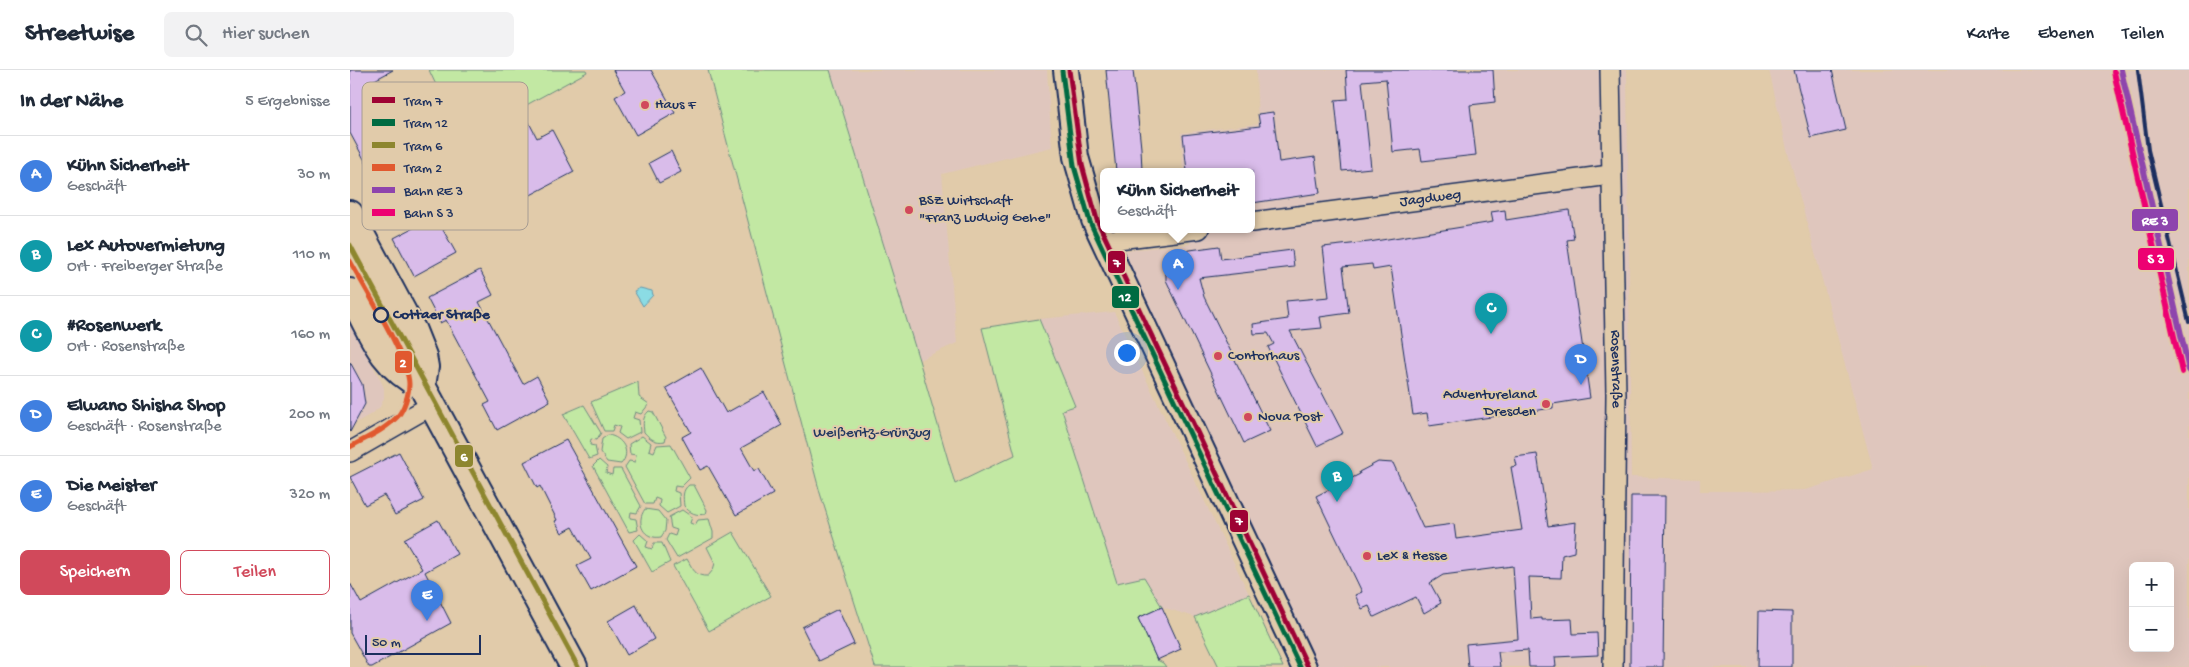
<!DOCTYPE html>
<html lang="de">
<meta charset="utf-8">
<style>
:root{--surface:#fff;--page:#f2f2f3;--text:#1f2937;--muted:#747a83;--line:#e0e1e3;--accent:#d1495b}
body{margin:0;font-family:"Gochi Hand",sans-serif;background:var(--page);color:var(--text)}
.controls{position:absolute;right:15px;bottom:15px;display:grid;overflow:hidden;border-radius:8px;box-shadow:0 5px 20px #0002}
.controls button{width:45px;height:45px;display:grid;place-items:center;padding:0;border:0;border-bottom:1px solid var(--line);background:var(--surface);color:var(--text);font:25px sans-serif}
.scale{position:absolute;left:15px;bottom:12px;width:116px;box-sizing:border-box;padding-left:5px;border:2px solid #1b2f5e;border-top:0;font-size:14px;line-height:18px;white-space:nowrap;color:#1b2f5e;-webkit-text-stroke:4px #e1cbaa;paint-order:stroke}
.you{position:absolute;left:776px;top:282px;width:18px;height:18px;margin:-12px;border:4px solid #fff;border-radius:50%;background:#1a73e8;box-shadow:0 0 0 8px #1a73e833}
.badge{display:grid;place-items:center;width:32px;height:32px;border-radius:50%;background:var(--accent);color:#fff;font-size:16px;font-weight:700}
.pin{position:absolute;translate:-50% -41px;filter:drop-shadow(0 1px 2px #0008)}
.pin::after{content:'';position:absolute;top:26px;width:18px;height:15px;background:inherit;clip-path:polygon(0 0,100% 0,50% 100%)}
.popup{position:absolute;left:750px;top:98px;width:155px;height:65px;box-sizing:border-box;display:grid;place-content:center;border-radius:8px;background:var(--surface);filter:drop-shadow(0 1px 4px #0005);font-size:16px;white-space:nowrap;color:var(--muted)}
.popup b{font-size:19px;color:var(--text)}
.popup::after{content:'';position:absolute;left:50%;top:100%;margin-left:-10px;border:10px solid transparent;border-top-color:var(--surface)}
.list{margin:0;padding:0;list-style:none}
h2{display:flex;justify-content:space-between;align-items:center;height:65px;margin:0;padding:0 20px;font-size:21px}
h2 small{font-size:16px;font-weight:400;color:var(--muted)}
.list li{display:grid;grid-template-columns:32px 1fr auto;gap:15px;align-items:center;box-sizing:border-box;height:80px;padding:0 20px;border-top:1px solid var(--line)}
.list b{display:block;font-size:19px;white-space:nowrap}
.list p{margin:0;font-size:16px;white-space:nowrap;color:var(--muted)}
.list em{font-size:16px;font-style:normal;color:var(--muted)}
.actions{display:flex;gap:10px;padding:15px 20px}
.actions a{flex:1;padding:11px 0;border:1px solid var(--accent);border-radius:8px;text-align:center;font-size:18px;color:var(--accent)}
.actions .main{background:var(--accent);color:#fff}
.icon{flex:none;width:28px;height:28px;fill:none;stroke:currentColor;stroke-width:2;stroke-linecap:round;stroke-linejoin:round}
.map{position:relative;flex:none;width:1839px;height:597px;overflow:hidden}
header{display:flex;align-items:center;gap:30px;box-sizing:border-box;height:70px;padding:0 25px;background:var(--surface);border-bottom:1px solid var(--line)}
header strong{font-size:24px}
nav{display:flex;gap:28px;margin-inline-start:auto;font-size:18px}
.search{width:350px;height:45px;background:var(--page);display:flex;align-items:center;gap:12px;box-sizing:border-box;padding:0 18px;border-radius:8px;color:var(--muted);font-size:19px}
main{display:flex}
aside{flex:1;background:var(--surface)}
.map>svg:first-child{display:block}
</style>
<header>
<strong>Streetwise</strong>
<div class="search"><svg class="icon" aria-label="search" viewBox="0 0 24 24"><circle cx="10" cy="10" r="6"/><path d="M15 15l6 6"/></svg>Hier suchen</div>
<nav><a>Karte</a><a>Ebenen</a><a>Teilen</a></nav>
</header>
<main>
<aside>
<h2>In der Nähe<small>5 Ergebnisse</small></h2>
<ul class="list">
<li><span class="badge" style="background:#3f7fe0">A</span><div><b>Kühn Sicherheit</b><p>Geschäft</p></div><em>30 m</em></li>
<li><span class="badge" style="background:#0f9aa8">B</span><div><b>Lex Autovermietung</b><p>Ort · Freiberger Straße</p></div><em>110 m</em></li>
<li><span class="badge" style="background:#0f9aa8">C</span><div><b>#Rosenwerk</b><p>Ort · Rosenstraße</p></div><em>160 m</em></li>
<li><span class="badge" style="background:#3f7fe0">D</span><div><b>Elwano Shisha Shop</b><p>Geschäft · Rosenstraße</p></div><em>200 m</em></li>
<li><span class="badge" style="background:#3f7fe0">E</span><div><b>Die Meister</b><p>Geschäft</p></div><em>320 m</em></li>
</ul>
<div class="actions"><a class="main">Speichern</a><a>Teilen</a></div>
</aside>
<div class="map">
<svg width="1839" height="597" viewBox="0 0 1839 597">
<rect width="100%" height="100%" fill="#e1cbaa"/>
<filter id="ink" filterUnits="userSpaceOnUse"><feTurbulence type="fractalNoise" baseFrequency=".02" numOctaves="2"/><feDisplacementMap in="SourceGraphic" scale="10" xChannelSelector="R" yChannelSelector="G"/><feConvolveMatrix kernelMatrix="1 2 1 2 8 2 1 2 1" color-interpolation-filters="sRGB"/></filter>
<g filter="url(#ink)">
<path fill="#dfc6bd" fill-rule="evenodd" d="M480,0H697L702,77L592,104L607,273L569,290Z
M906,0H1277L1281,407L1350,409V421H1393L1456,420L1523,399L1437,79L1419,0H1839V597H964L769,181L840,174L838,159H902V101H833L831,63L908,54ZM1783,496H1820V578H1783Z
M764,242L899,524L845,547L812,537L794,507L767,513L712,340L724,336L689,249Z
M0,255L30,309L34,318V328L30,337L23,343L0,356Z"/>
<path fill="#c2e8a3" stroke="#6e8c80" d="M79,0H236L237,2L112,70Z
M358,0H480L569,290L605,414L665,385L632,258L689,249L725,336L712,340L767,513L794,507L812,537L788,548L807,590L813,593L816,597H525L470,423Z
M0,170L45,253L33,260L0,196Z
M288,312L289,327L299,334L291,344L285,342L283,348L289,350L290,362L276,369L268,363L270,357L264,355L262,361H254L241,332Z
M234,335L251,363L246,370L241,369L240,375L245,376L247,386L239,389L213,344Z
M299,341L303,342L316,367L315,371C306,373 300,369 294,362C293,354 292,347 299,341Z
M258,365C272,367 282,382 271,394L257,392L250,382L252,369Z
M292,366L301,373L299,380L304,382L307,375L321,374L340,408L331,417L325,416L324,421L329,423L330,436L317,443L309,436L310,430L305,428L303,434H295L275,397L279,391L285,392L286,385L280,384L279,374Z
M249,390L257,397L256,403L262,405L263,399H271L291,436L287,443L281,442L280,448L286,449L288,460L279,462L243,396Z
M339,415H344L357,440L356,444C346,446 340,443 334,436C333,427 332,420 339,415Z
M295,439L308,441L316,451L315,461L311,467C294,470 285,453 295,439Z
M332,440L342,447L340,453L345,455L348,450L359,449L363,462V468L327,488L316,470L319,464L325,466L327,460L321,458L319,447Z
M383,462L421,526L359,561L323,496L337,489C343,499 345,507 358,506L363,500L365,493L357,477Z
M290,464L298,471L296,477L302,479L304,473H312L320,492L302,502L284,470Z
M899,524L933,597H869L845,547Z"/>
<path fill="#8bdce4" stroke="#5e97ae" d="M290,218L302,221L303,225L293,236L284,221Z"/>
<path fill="#d9bcea" stroke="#1b2f5e" d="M0,0H43L19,13L64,96L77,89L90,112L37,141L24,118L28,115L0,63Z
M263,0H301L325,43L286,65L265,27L275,21Z
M756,0H783L791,78L792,101H766Z
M996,0H1143L1145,32L1120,35L1126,85L1072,91L1070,79L1043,82L1036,9L1012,11L1021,98L992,101L985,30L998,29Z
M1444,0H1482L1496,60L1461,68Z
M172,39L187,68L202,60L224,102L154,139L133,99L148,91L132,61Z
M923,42L929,92L965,87L970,123L902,133V101H837L833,65L910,56L908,44Z
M321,81L331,102L309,113L299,93Z
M1155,140L1156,150L1219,140L1224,169L1217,170L1240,328L1203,334V338L1079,356L1077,343L1063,345L1041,197L1023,200L1022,194L993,197L999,243L970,247L972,258L940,261L993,363L967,376L918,277L924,274L918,263L904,264L903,254L938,249L936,231L979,227L973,177L1019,172L1143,152L1141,142Z
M88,145L96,158L93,160L106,183L64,206L44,168Z
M869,176L871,189L942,180L944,197L849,208L854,227L920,361L894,373L816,210V193L829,184L840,180Z
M130,200L143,225L129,232L173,314L187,306L200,331L147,360L134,335L140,332L96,250L90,253L77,228Z
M0,292L12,314L15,334L0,362Z
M351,298L376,343L414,322L432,355L391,378L404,401L409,399L423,424L386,445L358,396L350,400L332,367L341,362L316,318Z
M216,370L286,496L241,521L227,496L241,489L223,457L212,463L205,451L207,450L190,416L187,418L174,392Z
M49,382L74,430L45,445L34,425L15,435L0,407Z
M1187,384L1198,456L1226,452L1224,482L1212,485L1211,508L1179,507L1181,549L1192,548V550L1222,549L1223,564L1247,563L1248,585L1205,587L1206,597H1179L1178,580L1148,582L1150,597H1118L1116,574L1168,569L1163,496L1093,505L1080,513L1091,533L1074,543L1066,527L1024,547L1019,536L1012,539L1005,525L1012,522L966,426L1010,404L1009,402L1028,392L1043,393L1073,458L1104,454L1106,469L1172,460L1161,397L1167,396L1165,387Z
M1281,426H1315L1313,597H1280Z
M88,450L107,484L75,502L101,553L22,597H19L0,563V513L11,533L72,499L54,469Z
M286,535L304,569L277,585L258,551Z
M812,537L831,579L807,590L788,548Z
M488,539L504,574L469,591L452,557Z
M1409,541L1442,542V597H1408Z"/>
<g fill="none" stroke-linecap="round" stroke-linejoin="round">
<defs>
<g id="minor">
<path id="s1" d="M1260,0L1266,324L1263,597"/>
<path id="s2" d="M902,152L1260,105"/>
<path d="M752,171L849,159"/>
<path d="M0,382L82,335"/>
</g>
<path id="tertiary" d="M716,0L726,87L744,150L954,597"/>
<path id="secondary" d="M0,144L63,261L73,286L75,297L72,316
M0,222C21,261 30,295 72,316L224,597"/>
</defs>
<use href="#minor" stroke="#1b2f5e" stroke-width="22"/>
<use href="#tertiary" stroke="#1b2f5e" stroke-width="28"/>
<use href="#secondary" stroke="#1b2f5e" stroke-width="30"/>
<use href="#minor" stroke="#e1cbaa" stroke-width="19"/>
<use href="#tertiary" stroke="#e1cbaa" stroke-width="24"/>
<use href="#secondary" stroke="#e1cbaa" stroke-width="26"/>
<path stroke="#1b2f5e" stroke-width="4" d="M1788,0L1798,80L1839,252"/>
<defs>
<path id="rail-1" d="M1771,0L1839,300"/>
<path id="rail-2" d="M1764,2L1832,302"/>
</defs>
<use href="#rail-1" stroke="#e1cbaa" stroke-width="10"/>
<use href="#rail-2" stroke="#e1cbaa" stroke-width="10"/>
<use href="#rail-1" stroke="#8e44ad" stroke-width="6"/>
<use href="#rail-2" stroke="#ed0172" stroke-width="6"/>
<defs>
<path id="tram-1" d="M719,0L732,95L747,150L958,597"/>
<path id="tram-2" d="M712,1L724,96L740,152L950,597"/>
<path id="tram-3" d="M0,175L228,597"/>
<path id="tram-4" d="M0,191C14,217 59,289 59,314C59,324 54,339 48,346C35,360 16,368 0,377"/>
</defs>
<use href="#tram-1" stroke="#e1cbaa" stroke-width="9"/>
<use href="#tram-2" stroke="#e1cbaa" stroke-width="9"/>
<use href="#tram-3" stroke="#e1cbaa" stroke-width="9"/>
<use href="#tram-4" stroke="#e1cbaa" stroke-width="9"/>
<use href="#tram-1" stroke="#9e0234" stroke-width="5"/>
<use href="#tram-2" stroke="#006b42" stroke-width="5"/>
<use href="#tram-3" stroke="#8d862f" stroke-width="5"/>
<use href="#tram-4" stroke="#e1592f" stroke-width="5"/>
</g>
</g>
<g fill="#d1495b" stroke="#e1cbaa" stroke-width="2">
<circle cx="295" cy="35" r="5"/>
<circle cx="559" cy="140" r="5"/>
<circle cx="868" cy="286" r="5"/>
<circle cx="1196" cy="334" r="5"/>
<circle cx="898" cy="347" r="5"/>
<circle cx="1017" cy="486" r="5"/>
</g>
<circle fill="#e1cbaa" stroke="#1b2f5e" stroke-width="2.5" cx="31" cy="245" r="7"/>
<g text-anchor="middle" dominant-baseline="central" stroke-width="4" stroke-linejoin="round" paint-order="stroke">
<g font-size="15" fill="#1b2f5e" stroke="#e1cbaa" text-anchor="start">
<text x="305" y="35">Haus F</text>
<text x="569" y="131">BSZ Wirtschaft<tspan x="569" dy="17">"Franz Ludwig Gehe"</tspan></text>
<text x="878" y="286">Contorhaus</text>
<text x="1186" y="325" text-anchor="end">Adventureland<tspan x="1186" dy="17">Dresden</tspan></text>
<text x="908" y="347">Nova Post</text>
<text x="1027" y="486">Lex &amp; Hesse</text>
</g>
<g font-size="15" fill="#1b2f5e" stroke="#e1cbaa">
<text stroke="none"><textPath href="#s2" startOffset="180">Jagdweg</textPath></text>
<text stroke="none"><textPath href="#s1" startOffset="299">Rosenstraße</textPath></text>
</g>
<g font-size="15" font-weight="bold" fill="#1b2f5e" stroke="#e1cbaa" text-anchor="start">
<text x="43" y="245">Cottaer Straße</text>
</g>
<g font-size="15" fill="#233861" stroke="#e1cbaa">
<text x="522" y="363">Weißeritz-Grünzug</text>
</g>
</g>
<rect x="12" y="12" width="166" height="148" rx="8" fill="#e1cbaa" stroke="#a69c93" stroke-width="1"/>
<rect x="22" y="27" width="23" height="6" fill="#9e0234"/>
<rect x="22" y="49" width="23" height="7" fill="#006b42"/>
<rect x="22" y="72" width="23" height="6" fill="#8d862f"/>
<rect x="22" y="94" width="23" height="7" fill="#e1592f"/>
<rect x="22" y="117" width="23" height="6" fill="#8e44ad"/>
<rect x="22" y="139" width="23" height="7" fill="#ed0172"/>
<g font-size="14" fill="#1b2f5e">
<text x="54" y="35">Tram 7</text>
<text x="54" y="57">Tram 12</text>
<text x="54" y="80">Tram 6</text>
<text x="54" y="102">Tram 2</text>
<text x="54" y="125">Bahn RE 3</text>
<text x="54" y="147">Bahn S 3</text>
</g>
<g stroke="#e1cbaa" stroke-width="2">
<rect x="1781" y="138" width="48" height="24" rx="5" fill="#8e44ad"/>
<rect x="1787" y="177" width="38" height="24" rx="5" fill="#ed0172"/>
<rect x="757" y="180" width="19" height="24" rx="5" fill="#9e0234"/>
<rect x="761" y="215" width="29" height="24" rx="5" fill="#006b42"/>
<rect x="44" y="280" width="19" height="24" rx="5" fill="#e1592f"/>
<rect x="104" y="374" width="20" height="24" rx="5" fill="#8d862f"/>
<rect x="879" y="439" width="20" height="24" rx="5" fill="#9e0234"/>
</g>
<g font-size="14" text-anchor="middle" font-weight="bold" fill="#fff">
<text x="1805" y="155">RE 3</text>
<text x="1806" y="193">S 3</text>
<text x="767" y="197">7</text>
<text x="775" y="231">12</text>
<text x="53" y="297">2</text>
<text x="114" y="391">6</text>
<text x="889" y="455">7</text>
</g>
</svg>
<div class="controls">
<button>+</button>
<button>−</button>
</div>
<div class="scale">50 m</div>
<div class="you"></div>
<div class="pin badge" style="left:828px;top:220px;background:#3f7fe0">A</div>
<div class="popup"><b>Kühn Sicherheit</b>Geschäft</div>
<div class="pin badge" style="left:987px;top:432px;background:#0f9aa8">B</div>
<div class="pin badge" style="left:1141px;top:264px;background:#0f9aa8">C</div>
<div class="pin badge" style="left:1231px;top:315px;background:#3f7fe0">D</div>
<div class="pin badge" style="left:77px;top:551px;background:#3f7fe0">E</div>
</div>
</main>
